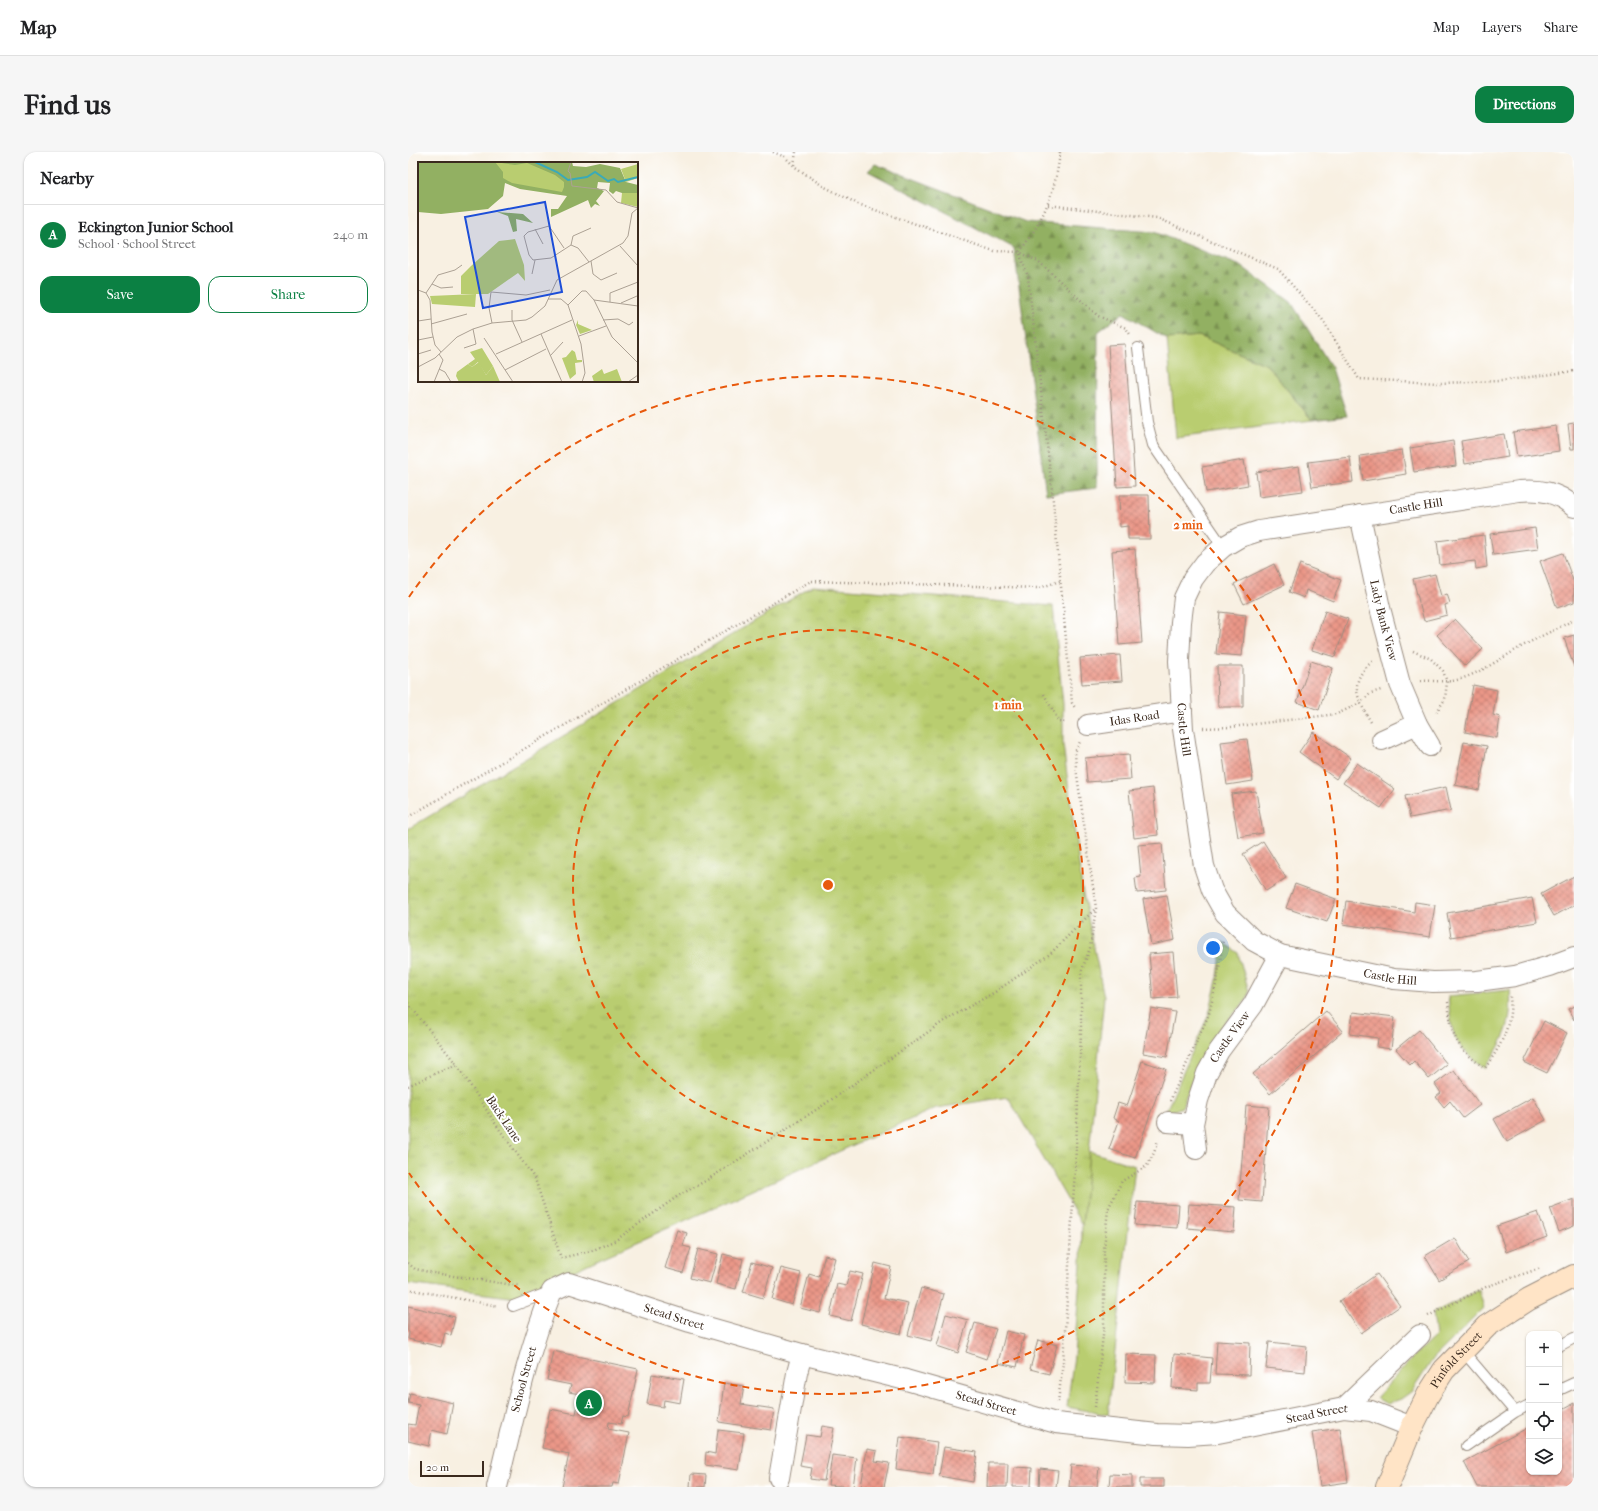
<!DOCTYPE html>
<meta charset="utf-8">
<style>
:root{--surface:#fff;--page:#f6f6f6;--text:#202124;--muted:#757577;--line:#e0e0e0;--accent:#0b8043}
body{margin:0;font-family:"IM FELL French Canon",serif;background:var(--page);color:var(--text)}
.controls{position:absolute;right:12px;bottom:12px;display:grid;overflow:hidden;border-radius:8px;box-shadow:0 1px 3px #0004}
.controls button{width:36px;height:36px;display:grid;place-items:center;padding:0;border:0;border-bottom:1px solid var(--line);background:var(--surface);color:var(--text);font:20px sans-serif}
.scale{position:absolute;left:12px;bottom:10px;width:64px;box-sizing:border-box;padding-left:4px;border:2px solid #3b2a1e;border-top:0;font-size:11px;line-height:14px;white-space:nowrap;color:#3b2a1e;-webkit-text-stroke:3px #fff;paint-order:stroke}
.you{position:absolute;left:805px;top:796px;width:14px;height:14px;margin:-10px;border:3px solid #fff;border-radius:50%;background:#1a73e8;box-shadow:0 0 0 6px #1a73e833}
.badge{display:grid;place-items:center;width:26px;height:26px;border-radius:50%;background:var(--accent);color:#fff;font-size:13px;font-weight:700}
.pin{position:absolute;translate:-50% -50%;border:2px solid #fff;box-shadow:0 1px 4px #0006}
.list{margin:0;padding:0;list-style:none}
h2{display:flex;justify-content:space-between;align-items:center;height:52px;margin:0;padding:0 16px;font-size:17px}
h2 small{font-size:13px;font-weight:400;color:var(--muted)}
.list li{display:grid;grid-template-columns:26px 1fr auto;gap:12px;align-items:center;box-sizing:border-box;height:60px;padding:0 16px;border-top:1px solid var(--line)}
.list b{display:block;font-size:15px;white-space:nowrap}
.list p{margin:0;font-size:13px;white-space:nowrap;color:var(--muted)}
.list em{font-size:13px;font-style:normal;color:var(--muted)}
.actions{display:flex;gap:8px;padding:12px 16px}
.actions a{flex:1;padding:9px 0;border:1px solid var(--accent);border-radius:12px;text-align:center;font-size:14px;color:var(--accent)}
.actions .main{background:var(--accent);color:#fff}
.icon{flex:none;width:22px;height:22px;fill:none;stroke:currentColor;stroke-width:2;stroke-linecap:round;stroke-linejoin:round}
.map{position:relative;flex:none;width:1166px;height:1335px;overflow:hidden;border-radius:12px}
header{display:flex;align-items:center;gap:24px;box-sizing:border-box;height:56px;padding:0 20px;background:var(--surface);border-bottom:1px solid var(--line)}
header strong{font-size:19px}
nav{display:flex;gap:22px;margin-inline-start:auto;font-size:14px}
.intro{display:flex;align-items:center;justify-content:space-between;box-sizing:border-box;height:96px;padding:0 24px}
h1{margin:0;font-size:28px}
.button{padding:10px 18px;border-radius:12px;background:var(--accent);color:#fff;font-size:14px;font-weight:700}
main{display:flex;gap:24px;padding:0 24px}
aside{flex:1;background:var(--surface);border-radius:12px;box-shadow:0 1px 3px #0004}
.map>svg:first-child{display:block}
</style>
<header>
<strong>Map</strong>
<nav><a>Map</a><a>Layers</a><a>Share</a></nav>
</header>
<div class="intro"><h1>Find us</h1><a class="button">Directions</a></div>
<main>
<aside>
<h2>Nearby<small></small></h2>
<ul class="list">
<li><span class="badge">A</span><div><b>Eckington Junior School</b><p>School · School Street</p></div><em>240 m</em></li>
</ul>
<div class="actions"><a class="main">Save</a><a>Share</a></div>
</aside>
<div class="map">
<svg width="1166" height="1335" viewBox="0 0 1166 1335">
<defs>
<pattern id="forest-firs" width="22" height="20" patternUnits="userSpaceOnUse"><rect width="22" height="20" fill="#92b062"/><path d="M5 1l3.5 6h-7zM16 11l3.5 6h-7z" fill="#788f50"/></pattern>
<pattern id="park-tufts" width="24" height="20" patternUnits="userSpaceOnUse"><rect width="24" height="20" fill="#b9cd70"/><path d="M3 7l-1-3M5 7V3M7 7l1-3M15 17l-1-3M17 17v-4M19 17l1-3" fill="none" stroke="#a0b061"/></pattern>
<pattern id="building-cross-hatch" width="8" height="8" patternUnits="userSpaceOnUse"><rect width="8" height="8" fill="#eb9788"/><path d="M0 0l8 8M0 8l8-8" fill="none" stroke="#c07b6f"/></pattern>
</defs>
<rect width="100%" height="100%" fill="#fff"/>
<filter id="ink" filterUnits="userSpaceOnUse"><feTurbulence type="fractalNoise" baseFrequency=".025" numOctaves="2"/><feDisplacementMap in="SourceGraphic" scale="8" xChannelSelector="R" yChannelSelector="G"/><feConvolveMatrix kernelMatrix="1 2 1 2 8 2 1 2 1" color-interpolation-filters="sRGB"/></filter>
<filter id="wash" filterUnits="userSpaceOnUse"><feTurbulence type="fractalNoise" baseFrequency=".012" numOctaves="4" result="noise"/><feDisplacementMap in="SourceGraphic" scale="16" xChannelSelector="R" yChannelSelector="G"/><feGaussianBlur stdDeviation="0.9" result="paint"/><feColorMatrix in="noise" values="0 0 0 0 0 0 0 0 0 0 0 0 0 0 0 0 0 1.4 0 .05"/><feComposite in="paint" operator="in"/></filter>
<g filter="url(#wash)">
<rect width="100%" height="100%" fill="#f8f0e2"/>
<path fill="#b9cd70" stroke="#7a7c47" d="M791,184L859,213L904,268L768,286L759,187Z
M815,790L830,801L841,840L839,848L818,870L800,894L790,912L774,955L767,958L758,959L801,862L810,824Z
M1102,838C1105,872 1096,889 1077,916C1044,893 1044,883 1040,844Z
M681,999L727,1014L700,1263L659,1255L666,1204L673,1112L674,1073Z
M1071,1138L1076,1156L1025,1207L1004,1239L993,1247L979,1252L968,1246L1006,1204L1028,1184L1025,1161Z"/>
<path fill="url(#forest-firs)" stroke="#666d40" d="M467,12L618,70L746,80L833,114L883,150L924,216L939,264L904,268L859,213L791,184L759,187L715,161L690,180L689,336L638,342L606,96L460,19Z"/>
<path fill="url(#park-tufts)" stroke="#7a7c47" d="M405,434L645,454L655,552V593L674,736L696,845L674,1073L600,945L528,956L180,1112L109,1146L0,1132V677Z"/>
<g id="blocks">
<path fill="url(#building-cross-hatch)" d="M717,192L727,334L709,335L700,193Z
M1166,271V297H1163L1160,272Z
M1148,274L1151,299L1109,305L1105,280Z
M1096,282L1100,305L1057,312L1053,289Z
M1045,289L1048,314L1006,320L1002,296Z
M994,298L998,322L955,329L952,304Z
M942,305L945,330L904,335L900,310Z
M836,308L840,333L798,340L794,315Z
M891,314L895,339L851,345L848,320Z
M711,343H741L742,387H720V374L712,375Z
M1127,376L1130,397L1085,403L1082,382Z
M1076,383L1079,415L1068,417L1067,409L1032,413L1029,389Z
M727,397L734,491L711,493L704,399Z
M1155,401L1166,431V450L1149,456L1132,409Z
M866,412L876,433L836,452L826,432Z
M892,412L933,428L925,449L898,438L896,446L881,440Z
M1027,422L1033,444L1039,442L1042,451L1037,453L1039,463L1016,469L1005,427Z
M917,459L940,467L927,505L904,498Z
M812,460L838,463L834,504L808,502Z
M1047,467L1075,497L1057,514L1029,483Z
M1166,483V515L1156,486Z
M712,503L714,529L674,532L672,506Z
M903,509L925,516L911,558L889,550Z
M809,514H835V555H810Z
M1065,533L1089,538L1085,563L1092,565L1089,586L1057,580Z
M905,580L943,606L928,627L891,600Z
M839,587L845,629L819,633L813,590Z
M1056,590L1079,594L1071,638L1047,633Z
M721,602L723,627L679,630L677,606Z
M949,611L987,637L973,656L935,631Z
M1038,635L1043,658L1002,666L997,644Z
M745,636L750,683L726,686L721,639Z
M848,639L855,681L830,685L823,642Z
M855,689L878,726L858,739L835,702Z
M754,691L758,738L729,741L727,726L733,725L730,693Z
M1166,724V753L1146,764L1133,742Z
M887,732L928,747L919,770L878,756Z
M759,743L767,788L743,793L735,747Z
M1124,746L1129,770L1043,785L1039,761Z
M938,749L1006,760L1007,750L1027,753L1022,785L935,772Z
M765,800L769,845L745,847L741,802Z
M1166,854V868L1160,857Z
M743,856L767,860L759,905L735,901Z
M918,859L935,879L862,942L845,922Z
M945,860L987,865L983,897L969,895L970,886L942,882Z
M1136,869L1159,881L1139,921L1116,910Z
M1011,878L1039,912L1021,927L1006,909L1002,913L988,897Z
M734,909L758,917L727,1006L701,997L711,969L705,966L710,951L719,954Z
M1046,918L1072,953L1055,966L1042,949L1036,955L1028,945L1033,941L1027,932Z
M1125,945L1138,968L1099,990L1086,967Z
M838,953L861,955L854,1050L831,1048Z
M1166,1047V1074L1151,1080L1142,1056Z
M729,1050L771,1053L769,1076L727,1073Z
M781,1052L828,1055L826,1080L779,1076Z
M1130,1060L1139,1085L1098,1100L1089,1074Z
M269,1078L279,1081L275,1094L283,1096L275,1121L257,1116Z
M1047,1086L1061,1110L1031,1128L1017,1104Z
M290,1097L310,1102L302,1131L282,1126Z
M315,1102L335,1107L328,1137L308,1132Z
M417,1103L427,1106L412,1161L392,1156L401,1122L411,1125Z
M344,1110L364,1116L355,1146L335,1140Z
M467,1111L483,1115L476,1146L500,1151L493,1182L453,1172Z
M373,1116L393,1121L384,1153L364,1147Z
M442,1119L455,1122L443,1169L422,1164L429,1132L438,1134Z
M969,1122L992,1154L953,1181L931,1149Z
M513,1136L536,1142L523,1189L500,1183Z
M0,1154L47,1165L43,1183L37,1181L33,1195L0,1187L1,1180L0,1179Z
M538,1162L560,1168L550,1201L529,1194Z
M567,1171L588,1177L578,1207L558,1200Z
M598,1179L616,1183L609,1215L590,1211Z
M630,1188L649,1193L641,1222L622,1217Z
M809,1189L842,1191L841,1223L807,1222Z
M861,1190L899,1194L897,1220L858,1216Z
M145,1199L230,1217L220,1265L215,1264L213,1272L201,1270L200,1277L221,1281L211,1332L205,1331L204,1335H154L161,1302L134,1296L142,1257L168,1262L172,1242L161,1240L163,1233L139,1228Z
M718,1202L748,1203L747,1231L717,1230Z
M766,1202L804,1206L802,1231H790V1238L764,1236Z
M244,1222L276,1227L272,1251L256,1248L255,1255L239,1252Z
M316,1231L336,1234L333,1252L366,1257L363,1278L311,1270Z
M2,1241L45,1251L39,1282L24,1278L21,1294L0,1289V1272L7,1273L11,1253L0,1251Z
M1166,1251V1335H1069L1056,1310L1121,1275V1320H1151V1259Z
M414,1274L426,1276L416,1329L402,1327L404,1316L392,1314L398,1283L412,1285Z
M932,1276L940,1330L912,1334L904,1280Z
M310,1278L336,1281L331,1318L297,1313L298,1300L307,1302Z
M492,1285L529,1290L525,1322L488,1317Z
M536,1295L569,1300L565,1330L531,1324Z
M459,1297L469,1299L467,1309L481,1311L476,1335H453Z
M424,1303L449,1306L445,1335L420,1333Z
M580,1311H600L599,1335H579Z
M663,1313L691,1315L689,1335H661Z
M606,1315L624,1316L623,1335H605Z
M632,1317L650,1319L648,1335H631Z
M283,1322L298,1323L297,1335H282Z
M702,1322L724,1323V1335H701Z
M732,1327H756V1335H732Z"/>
</g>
</g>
<g filter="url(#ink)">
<use href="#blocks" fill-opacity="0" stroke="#9a8d80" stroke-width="1"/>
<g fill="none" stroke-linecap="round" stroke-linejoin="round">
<defs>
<path id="lane" d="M730,196L739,270L745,293L815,395
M105,1154L144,1139
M1151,1194L1166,1186
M1055,1199L1107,1260
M1151,1238L1166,1231
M1058,1294L1107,1260L1121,1253"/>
<g id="street">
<path id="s1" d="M1166,355C1150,340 1132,337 1111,339L851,379L832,385L815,395L797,411L785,427L776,446L773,470L771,509L775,577L796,714L804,738L817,761L846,789L872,803L986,827L1025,830L1069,829L1107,824L1142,814L1166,805"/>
<path id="s2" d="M952,363L972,456L992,532L1009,572L1022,594"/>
<path id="s3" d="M680,573L774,559"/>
<path d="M974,588L1009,572"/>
<path d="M760,970L785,972"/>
<path id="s4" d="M788,997L785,972L790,948L799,921L811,899L845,853L872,803"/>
<path d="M936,1256L1012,1183"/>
<path d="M371,1326L389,1221L394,1202"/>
<path id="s5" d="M89,1335C105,1269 119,1201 144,1139L161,1131L282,1170L394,1202L498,1228L648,1271L749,1282L780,1283L810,1281L936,1256L963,1259L1004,1275"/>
</g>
<g id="secondary">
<path id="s6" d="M979,1335L1004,1275L1020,1243L1036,1218L1079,1174L1121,1147L1166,1124"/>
</g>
</defs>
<use href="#lane" stroke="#9a8d80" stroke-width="12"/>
<use href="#street" stroke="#9a8d80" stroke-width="22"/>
<use href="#secondary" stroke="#9a8d80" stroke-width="24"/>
<path stroke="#9a8d80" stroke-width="2.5" stroke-dasharray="1 3" stroke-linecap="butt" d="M365,0L377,5L386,14L415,34L450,52L586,99L611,100L630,109L690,164L718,176L723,184
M652,0C648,39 635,70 611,100L620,125L643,328L664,551L668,557
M386,13L388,0
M640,53L749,66L870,117L914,167L951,227L1031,231L1093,229L1166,219
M1005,499L1023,507L1035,519L1039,530L1037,547L1028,561
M1013,529C1025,528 1037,531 1049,528C1071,522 1092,507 1111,496C1129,486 1148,477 1166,468
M636,542L651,570L659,571
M963,570C948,545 940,530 965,509
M795,576L823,575L929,562L952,551L963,541L973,538
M0,665L403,429L631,436L652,429
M1040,850C1044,885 1047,895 1077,916C1093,894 1105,872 1102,844
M0,851L49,913L89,974L127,1027L153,1106L183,1099L208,1088L270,1044L299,1028L414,954L536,869L587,840L642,802L688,756
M0,934L39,916L49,913
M762,949L801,862L810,824L815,788
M0,1111L7,1117L26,1121L112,1134
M0,1137L90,1154
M1020,1164L1080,1134L1133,1116
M650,1250L655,1210L667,1018L673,880V821L682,796L688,756L668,616L667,600L672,590
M687,1255L696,1174V1097L700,1057L714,1029L739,1014L746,1001L750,988"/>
<use href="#lane" stroke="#fff" stroke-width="10"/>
<use href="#street" stroke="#fff" stroke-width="20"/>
<use href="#secondary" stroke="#ffe4c6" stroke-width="22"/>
</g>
</g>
<g fill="none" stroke="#e8590c" stroke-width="2" stroke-dasharray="7 5">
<circle cx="420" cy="733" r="255"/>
<path d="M1 445A509 509 0 1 1 1 1021"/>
</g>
<g text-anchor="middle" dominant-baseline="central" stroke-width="4" stroke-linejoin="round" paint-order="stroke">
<g font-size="12" fill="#3b2a1e" stroke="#fff">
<text transform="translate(1008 354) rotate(-9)">Castle Hill</text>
<text stroke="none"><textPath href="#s2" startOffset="108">Lady Bank View</textPath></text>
<text stroke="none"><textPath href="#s3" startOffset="47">Idas Road</textPath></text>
<text stroke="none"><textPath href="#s1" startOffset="559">Castle Hill</textPath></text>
<text stroke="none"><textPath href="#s1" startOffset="931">Castle Hill</textPath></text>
<text stroke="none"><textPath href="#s4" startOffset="121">Castle View</textPath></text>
<text transform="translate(96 967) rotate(56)">Back Lane</text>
<text stroke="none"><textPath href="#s5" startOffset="333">Stead Street</textPath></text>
<text stroke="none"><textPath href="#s6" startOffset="146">Pinfold Street</textPath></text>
<text stroke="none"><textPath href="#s5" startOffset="111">School Street</textPath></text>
<text stroke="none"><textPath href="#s5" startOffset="657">Stead Street</textPath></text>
<text stroke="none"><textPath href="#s5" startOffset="993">Stead Street</textPath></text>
</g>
</g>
<g transform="translate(10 10)">
<rect width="220" height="220" fill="#f8f0e2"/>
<path d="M160,158V162L174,168L162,172L158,163ZM64,186L75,204L68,213L60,200L54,205L50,202L57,197L52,190ZM184,207L186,212L199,207L204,220H176L174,214Z" fill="#b9cd70"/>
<path d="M0,0H154L155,4L168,5L182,2L202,6L208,20L220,23V31H204L198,29L195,32L191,29L192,21L180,20L179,26L186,29L178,39L182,44L177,42L173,46L170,38L133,55V47H140L149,34L102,27L87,21L85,34L70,47L23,52L0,50ZM79,50L105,52L115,61L98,57L99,69L95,70L90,54Z" fill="#92b062"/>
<path d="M77,0L97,3L109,1L137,13L146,20V25L144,30L94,21L85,16V10ZM220,2V16L208,20L203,7Z" fill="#b9cd70"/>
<path d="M204,31H220V45L203,41Z" fill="#b9cd70"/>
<path d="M97,77L106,103L107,119L100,111L70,132H43V114L53,104L81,79ZM154,188L157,190L159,198H164V200L157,201L158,212L152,217L144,196L148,195ZM61,200L68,213L75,204L82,220H41L38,214L39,210L50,202L54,205Z" fill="#b9cd70"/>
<path d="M58,132L57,145L14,142L12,134Z" fill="#b9cd70"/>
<path fill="none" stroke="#3aaab8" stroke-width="2" d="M117,0L139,10L150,18L169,15L177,10L190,19L196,17L200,20L220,15"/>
<path fill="none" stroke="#aca194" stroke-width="1" d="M153,0L150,9L152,11L154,24L188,28L199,40L220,46M117,67L125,82M153,83L155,74L173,66M202,84L220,104M146,86L131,64L110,70L106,74L111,93L115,98L133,96L153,83L160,86L171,100M173,99L175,112L183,118L199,111M114,112L117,98M14,122L23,126L35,125M0,128L8,131L12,138L14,170L17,183L23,190M8,131L20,113L37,108L44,103M130,137H143L150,143M176,138L220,144M192,140V131L220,120M203,141L219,134M150,143L164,129H168L176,138L194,175L220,201M150,143L163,182L167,211L164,220M94,148V158L104,180M185,158L200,157L211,163L215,160M0,159L13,157M74,161L71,146L73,130L108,133L132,128M13,162L49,152M123,172L144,220M161,174L188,164M66,176L95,220M0,178L15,175M46,186L58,182L55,167M0,192L13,188M78,192L154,158M132,194L145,180M0,205L17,196L39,175L55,167L74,161L108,158L114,155L127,144L139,118L205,81L210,74L214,51L220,46M21,207L27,210L33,220M87,208L128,187M16,220L25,198L21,192M210,220L220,213"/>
<path fill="#1d4ed8" fill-opacity="0.15" stroke="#1d4ed8" stroke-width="2" d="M127,40L144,130L65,146L47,55Z"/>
<rect width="220" height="220" fill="none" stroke="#3b2a1e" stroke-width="2"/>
</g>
<circle cx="420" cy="733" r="6" fill="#e8590c" stroke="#fff" stroke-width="2"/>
<g font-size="12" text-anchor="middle" font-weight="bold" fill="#e8590c" stroke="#fff" stroke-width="4" stroke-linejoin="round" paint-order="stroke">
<text x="780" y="377">2 min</text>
<text x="600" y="557">1 min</text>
</g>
</svg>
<div class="controls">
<button>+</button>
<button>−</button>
<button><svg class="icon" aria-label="locate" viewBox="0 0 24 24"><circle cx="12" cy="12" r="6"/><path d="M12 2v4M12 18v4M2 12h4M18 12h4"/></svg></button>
<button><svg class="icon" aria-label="layers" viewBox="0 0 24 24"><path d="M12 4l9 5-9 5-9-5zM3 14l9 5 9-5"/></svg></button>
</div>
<div class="scale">20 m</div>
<div class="you"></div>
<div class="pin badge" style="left:181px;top:1251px">A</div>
</div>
</main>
